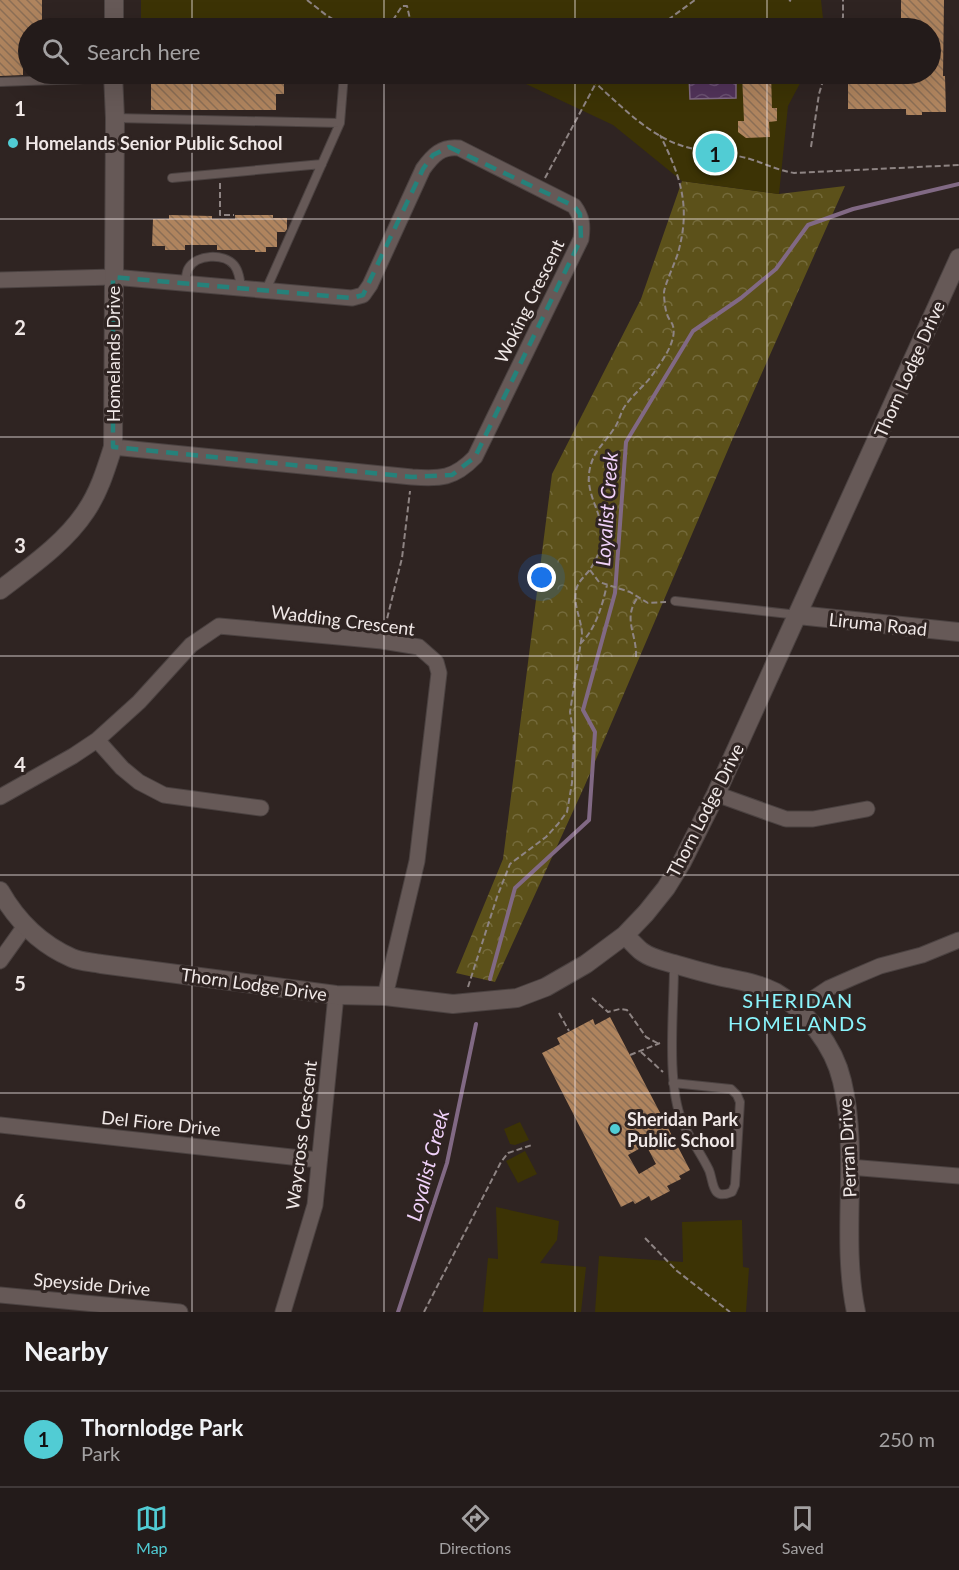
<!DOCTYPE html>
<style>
:root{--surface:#231b1a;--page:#2f2827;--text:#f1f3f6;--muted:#a3a1a2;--line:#403939;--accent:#51ccd4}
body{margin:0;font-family:Lato,sans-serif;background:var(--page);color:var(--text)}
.you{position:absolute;left:542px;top:578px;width:21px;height:21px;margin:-15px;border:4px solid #fff;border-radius:50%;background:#1a73e8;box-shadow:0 0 0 9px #1a73e833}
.badge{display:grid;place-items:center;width:39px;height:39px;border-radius:50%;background:var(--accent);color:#111;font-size:20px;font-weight:700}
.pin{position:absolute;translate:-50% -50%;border:3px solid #fff;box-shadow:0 2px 6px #0006}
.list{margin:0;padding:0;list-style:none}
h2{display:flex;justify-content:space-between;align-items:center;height:78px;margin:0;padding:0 24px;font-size:26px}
h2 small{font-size:20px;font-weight:400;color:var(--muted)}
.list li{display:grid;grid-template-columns:39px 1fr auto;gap:18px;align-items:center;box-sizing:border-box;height:96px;padding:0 24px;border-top:2px solid var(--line)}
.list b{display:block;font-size:22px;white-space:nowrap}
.list p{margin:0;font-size:20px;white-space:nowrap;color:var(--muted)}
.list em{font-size:20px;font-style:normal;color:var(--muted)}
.icon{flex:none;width:33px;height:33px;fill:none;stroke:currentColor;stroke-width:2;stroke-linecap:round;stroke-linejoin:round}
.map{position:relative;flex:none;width:959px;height:1312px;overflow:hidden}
.search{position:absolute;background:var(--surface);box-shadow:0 6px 24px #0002;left:18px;right:18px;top:18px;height:66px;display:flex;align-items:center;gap:15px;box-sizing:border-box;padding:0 21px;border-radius:33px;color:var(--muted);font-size:22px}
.sheet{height:174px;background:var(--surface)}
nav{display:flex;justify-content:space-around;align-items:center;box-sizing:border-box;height:84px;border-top:2px solid var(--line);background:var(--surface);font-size:16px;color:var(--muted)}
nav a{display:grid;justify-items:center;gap:3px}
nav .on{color:var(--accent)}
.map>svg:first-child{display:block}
</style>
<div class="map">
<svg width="959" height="1312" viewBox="0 0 959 1312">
<defs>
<pattern id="forest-crowns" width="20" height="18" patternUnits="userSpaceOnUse" patternTransform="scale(1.5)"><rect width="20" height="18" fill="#5c511a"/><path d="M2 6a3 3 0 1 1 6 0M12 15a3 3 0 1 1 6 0" fill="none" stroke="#746a3b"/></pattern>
<pattern id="water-waves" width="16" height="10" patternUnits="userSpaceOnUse" patternTransform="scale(1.5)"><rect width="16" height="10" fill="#52335a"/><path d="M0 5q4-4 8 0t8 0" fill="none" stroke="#6b5172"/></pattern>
<pattern id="building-back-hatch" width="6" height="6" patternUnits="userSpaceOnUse" patternTransform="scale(1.5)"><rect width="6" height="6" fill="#af845e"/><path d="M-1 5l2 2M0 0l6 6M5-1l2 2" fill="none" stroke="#8b6e55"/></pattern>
</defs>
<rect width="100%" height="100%" fill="#2f2422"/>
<path fill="url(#forest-crowns)" d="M682,181L779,194L845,186L733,438L585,785L495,982L456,973L503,859L552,474L641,299Z"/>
<path fill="#3c3305" d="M141,0H821L824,28H141Z
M505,74H805L788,106L779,194L682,181L613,125Z
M520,1122L529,1140L515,1145L510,1144L504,1129Z
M525,1151L537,1174L518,1183L506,1161Z
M496,1207L559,1221L557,1240L540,1263L586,1267L581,1312H483L488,1258L498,1259Z
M742,1220L743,1267L749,1268L746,1312H595L599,1256L683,1262L682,1222Z"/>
<path fill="url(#water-waves)" stroke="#816984" stroke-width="1.5" d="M736,74V98L690,99L689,75Z"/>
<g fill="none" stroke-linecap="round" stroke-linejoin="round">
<path stroke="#816984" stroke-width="4" d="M490,979L515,888L589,820L595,732L583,710L615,593L626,442L693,331L741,298L776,269L808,225L853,209L959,184
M398,1312L447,1163L476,1024"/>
</g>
<path fill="url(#building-back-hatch)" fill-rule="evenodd" d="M0,0H42V28H28V57H23V75L0,76Z
M901,0H944L943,76H945L946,112H922V115H906V109H848V74H930V28H901Z
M742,74H771L772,108H777V121L769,122L770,137L746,138L738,132V121H744Z
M232,78H271V82H284V94H276V110H151V81H167V79H209V82H232Z
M169,215L212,216V219H235V215H273V218H287V229L285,232H277V247H266V252H255V250H217V245H185V250H165V246H152L153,219H169Z
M610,1017L690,1170L679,1176L681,1179L667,1186L670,1191L651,1201L649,1196L635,1204L633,1201L621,1207L542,1053L560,1044L557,1038L593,1019L595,1025ZM646,1145L656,1164L639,1174L628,1155Z"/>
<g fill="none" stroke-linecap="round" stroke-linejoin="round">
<defs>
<path id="lane" d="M0,82L113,78
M115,118L340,123
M172,178L322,164
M185,283C186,279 186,273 188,269C196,254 224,253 234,265C239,271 240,280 241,288
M266,290L340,123L344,74
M675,601L798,615
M673,1083L731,1089L737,1095L740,1102L735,1185L732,1192C711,1201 714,1182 709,1170C701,1153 689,1138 682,1121C666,1082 674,1009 674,966"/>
<path id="street" d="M0,280L113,277L352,298L363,295L370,285L423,169C433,155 442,146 459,148L574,206C582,217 583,225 581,239L475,457C454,479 440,479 412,477L113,447
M97,740L122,768L139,782L164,795L261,808
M716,794L786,819H813L867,809
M0,797L73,756L97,740L139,702L191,645L219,626L382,641L419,647L436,662L439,673L417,861L385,996
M0,961L25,926
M799,1008L829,988L854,977L880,966L922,955L959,940
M0,1125L319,1160
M849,1167L959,1176
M0,1295L180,1312
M283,1312L315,1205L336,995"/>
<path id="secondary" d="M114,28V0
M0,590C30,567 65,543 86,511C99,492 106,469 113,447L115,118L113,74
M798,615L959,632
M0,891C17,921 40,944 72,958C81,962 92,962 101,964L336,995L385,996L453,1004L517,998L546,987L586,964L625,935L646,913L666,888L682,862L716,794L959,258
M625,935C630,940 635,946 641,951C650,958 663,961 674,964C688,968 701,972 714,975C734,980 756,982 775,992C806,1010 834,1046 842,1081C860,1156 840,1236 856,1312"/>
</defs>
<use href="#lane" stroke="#4b4241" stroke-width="10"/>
<use href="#street" stroke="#4b4241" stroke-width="17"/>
<use href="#secondary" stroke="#4b4241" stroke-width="20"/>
<path stroke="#8e8483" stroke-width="2" stroke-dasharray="6 3" stroke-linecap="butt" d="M307,0L326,15L347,28
M789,0L791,1
M388,28L402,6H407L412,28
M652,28L669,19L695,0
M840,28L843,17V0
M585,74C615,99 646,136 686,147C707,153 730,153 750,159C766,164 777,170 794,173L959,165
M811,147L819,94L825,74
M545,178L596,83
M220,183V215H234
M590,570L599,582L630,592L648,603L666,602
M385,627L402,558L410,491
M580,644C596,629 602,606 607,585
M636,657C637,633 622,619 638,597
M468,987L497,897L510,864L546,837L558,824L567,812L572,783L574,736L570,712L582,635C582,620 573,606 576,591C577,583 583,578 588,572C596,562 602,548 602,534C602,511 584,493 590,468C594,450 604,444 613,430C619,423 620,413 625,406C634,393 647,384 655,371C663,360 677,340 673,326C672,322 668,319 667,314C665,309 664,298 664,292C665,284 675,263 678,253C691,207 681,177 660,135
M592,998L608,1012L620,1009L627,1010L646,1037L659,1044
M559,1013L569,1031
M641,1052L663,1072
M630,1055L660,1043
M645,1238L677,1271L730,1312
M424,1312L501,1162L508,1153L532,1145"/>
<use href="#lane" stroke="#665957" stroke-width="8"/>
<use href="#street" stroke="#665957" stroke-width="15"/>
<use href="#secondary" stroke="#665957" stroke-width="18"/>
</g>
<path fill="none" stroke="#26817a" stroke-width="4.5" stroke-dasharray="12 8" stroke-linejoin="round" d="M449,147L574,206L580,214L581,239L475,457L452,475L412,477L113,447V277L352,298L363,295L423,169L433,155Z"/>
<path fill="none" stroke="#f0e8e7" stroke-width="1.5" stroke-opacity="0.55" d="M192,0V28M384,0V28M575,0V28M767,0V28M192,74V1312M384,74V1312M575,74V1312M767,74V1312M0,219H959M0,437H959M0,656H959M0,875H959M0,1093H959"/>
<g fill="#51ccd4" stroke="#2f2422" stroke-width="2">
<circle cx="13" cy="143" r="6"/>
<circle cx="615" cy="1129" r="6"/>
</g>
<g text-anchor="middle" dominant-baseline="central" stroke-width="6" stroke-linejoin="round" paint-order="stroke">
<g font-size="18" font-weight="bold" fill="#f0e8e7" stroke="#2f2422" text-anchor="start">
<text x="25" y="143">Homelands Senior Public School</text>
<text x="627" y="1119">Sheridan Park<tspan x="627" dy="21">Public School</tspan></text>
</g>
<g font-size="18" fill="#f0e8e7" stroke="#2f2422">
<text transform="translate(529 301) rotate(-64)">Woking Crescent</text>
<text transform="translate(113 354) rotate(-90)">Homelands Drive</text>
<text transform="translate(909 369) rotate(-66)">Thorn Lodge Drive</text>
<text transform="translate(343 620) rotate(7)">Wadding Crescent</text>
<text transform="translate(878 624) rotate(6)">Liruma Road</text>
<text transform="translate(705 810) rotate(-63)">Thorn Lodge Drive</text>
<text transform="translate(254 984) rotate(8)">Thorn Lodge Drive</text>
<text transform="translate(161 1123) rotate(6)">Del Fiore Drive</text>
<text transform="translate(301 1135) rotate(-83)">Waycross Crescent</text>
<text transform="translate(847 1148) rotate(-93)">Perran Drive</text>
<text transform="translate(92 1284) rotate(5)">Speyside Drive</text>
</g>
<g font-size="20" font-style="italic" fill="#f1d2fa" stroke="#2f2422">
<text transform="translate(606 509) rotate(-86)">Loyalist Creek</text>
<text transform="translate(427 1165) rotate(-75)">Loyalist Creek</text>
</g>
<g font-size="20" letter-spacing="1.5" fill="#8af5fd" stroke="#2f2422">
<text x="798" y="1000">SHERIDAN<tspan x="798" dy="23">HOMELANDS</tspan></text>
</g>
</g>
<g font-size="20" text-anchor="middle" font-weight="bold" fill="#f0e8e7" stroke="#2f2422" stroke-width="6" stroke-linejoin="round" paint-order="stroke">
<text x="20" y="116">1</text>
<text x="20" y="335">2</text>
<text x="20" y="553">3</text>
<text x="20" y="772">4</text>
<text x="20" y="991">5</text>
<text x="20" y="1209">6</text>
</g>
</svg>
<div class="you"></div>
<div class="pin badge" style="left:715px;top:153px">1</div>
<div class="search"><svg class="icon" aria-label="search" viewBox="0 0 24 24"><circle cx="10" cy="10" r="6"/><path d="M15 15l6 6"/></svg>Search here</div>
</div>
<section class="sheet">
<h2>Nearby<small></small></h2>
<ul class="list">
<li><span class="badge">1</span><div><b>Thornlodge Park</b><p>Park</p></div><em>250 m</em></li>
</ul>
</section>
<nav>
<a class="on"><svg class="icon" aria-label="map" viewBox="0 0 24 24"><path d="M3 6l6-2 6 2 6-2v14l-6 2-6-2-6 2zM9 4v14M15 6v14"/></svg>Map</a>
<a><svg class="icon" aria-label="directions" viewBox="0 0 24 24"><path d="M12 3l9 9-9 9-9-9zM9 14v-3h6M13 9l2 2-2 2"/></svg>Directions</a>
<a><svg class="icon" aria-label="saved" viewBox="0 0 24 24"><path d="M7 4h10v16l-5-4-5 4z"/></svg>Saved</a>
</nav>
